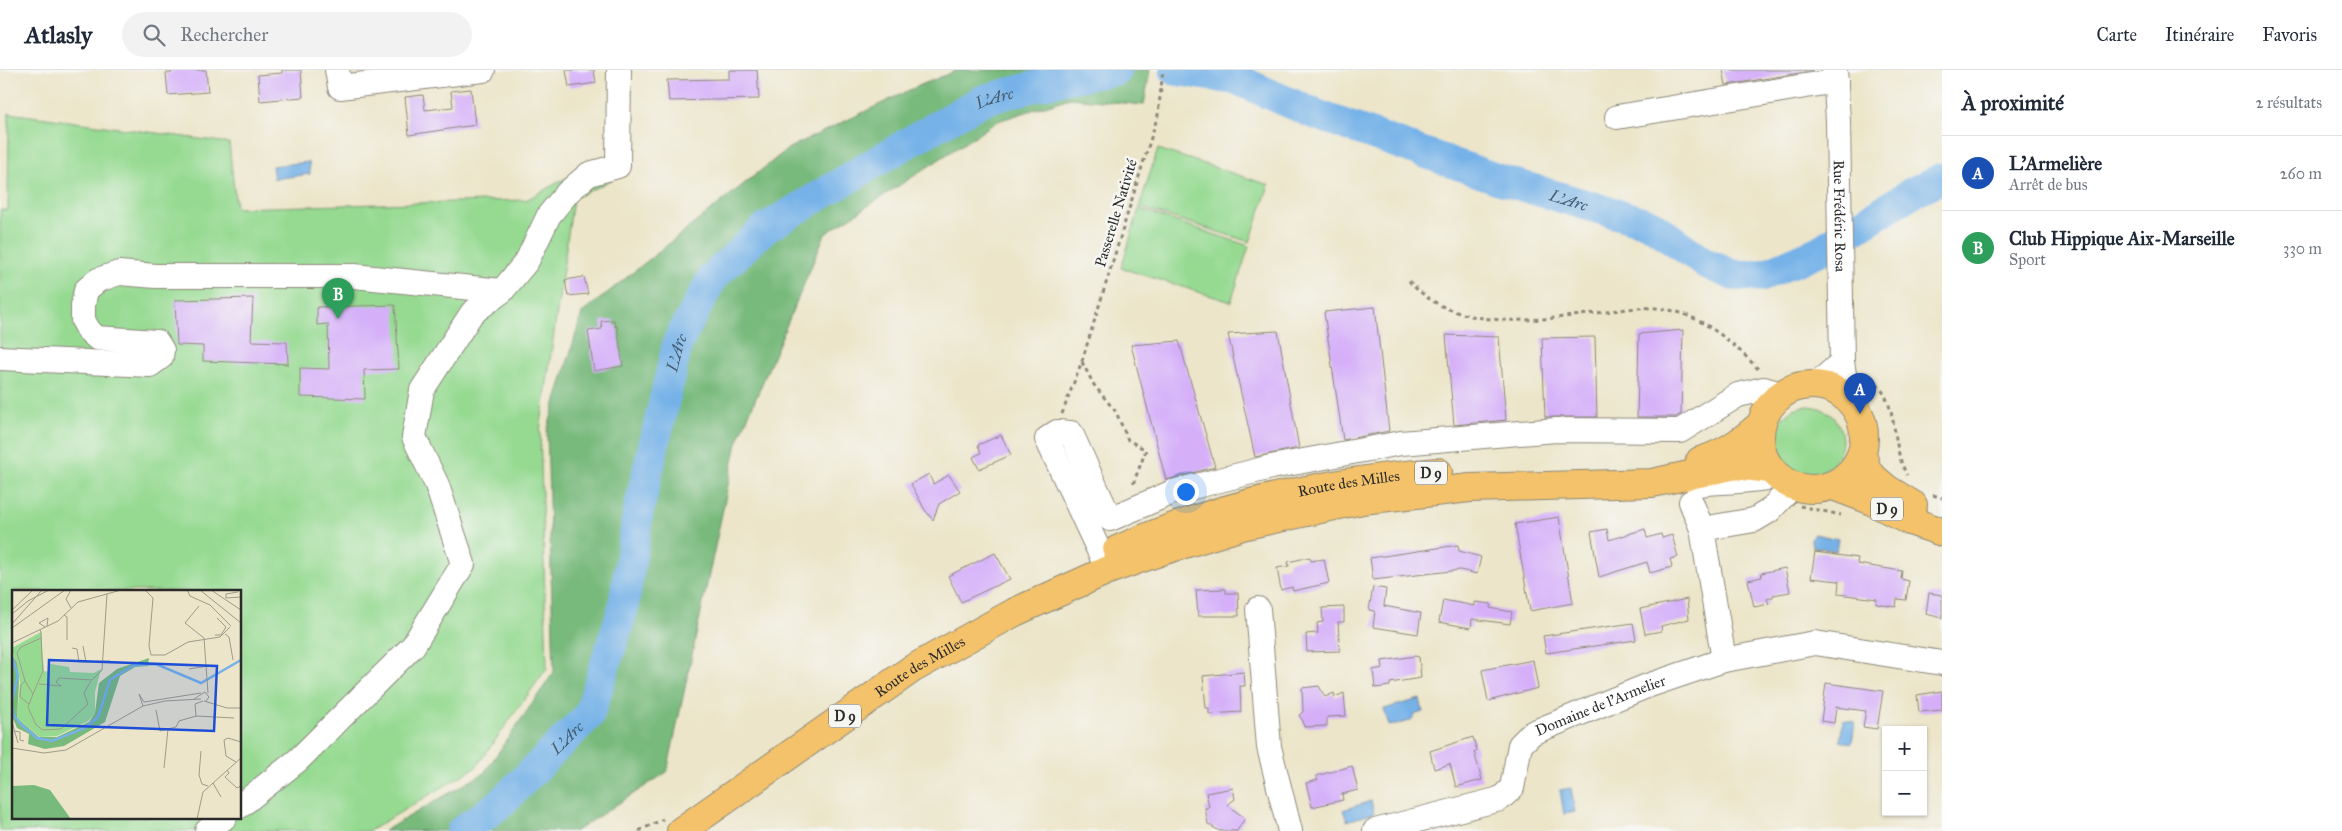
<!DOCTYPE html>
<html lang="fr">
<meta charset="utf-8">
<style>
:root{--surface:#fff;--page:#f2f2f3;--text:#1f2937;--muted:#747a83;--line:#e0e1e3;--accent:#c8321e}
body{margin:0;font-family:"IM FELL Great Primer",serif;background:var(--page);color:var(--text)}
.controls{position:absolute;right:15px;bottom:15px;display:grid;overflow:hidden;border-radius:0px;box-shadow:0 1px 4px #0004}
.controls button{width:45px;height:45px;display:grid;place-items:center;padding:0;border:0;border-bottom:1px solid var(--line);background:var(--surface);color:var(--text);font:25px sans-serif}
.you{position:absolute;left:1185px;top:421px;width:18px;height:18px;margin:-12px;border:4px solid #fff;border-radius:50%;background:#1a73e8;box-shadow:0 0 0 8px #1a73e833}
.badge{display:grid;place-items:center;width:32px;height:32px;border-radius:50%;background:var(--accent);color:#fff;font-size:16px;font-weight:700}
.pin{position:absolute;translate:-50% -41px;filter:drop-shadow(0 1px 2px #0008)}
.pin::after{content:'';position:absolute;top:26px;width:18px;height:15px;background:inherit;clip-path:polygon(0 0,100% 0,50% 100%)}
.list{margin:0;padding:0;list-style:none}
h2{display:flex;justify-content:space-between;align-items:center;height:65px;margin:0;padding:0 20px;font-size:21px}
h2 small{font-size:16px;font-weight:400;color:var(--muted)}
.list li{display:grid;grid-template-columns:32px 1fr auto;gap:15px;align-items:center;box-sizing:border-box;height:75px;padding:0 20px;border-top:1px solid var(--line)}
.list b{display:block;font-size:19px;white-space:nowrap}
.list p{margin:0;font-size:16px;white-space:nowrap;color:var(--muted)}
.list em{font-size:16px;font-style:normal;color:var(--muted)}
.icon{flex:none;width:28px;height:28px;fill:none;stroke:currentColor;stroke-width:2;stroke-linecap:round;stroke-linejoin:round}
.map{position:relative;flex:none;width:1942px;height:761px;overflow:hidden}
header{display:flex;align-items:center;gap:30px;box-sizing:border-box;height:70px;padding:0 25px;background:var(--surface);border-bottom:1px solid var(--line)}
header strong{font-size:24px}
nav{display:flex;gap:28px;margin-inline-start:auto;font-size:18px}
.search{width:350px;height:45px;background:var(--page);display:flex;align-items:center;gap:12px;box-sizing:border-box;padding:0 18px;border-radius:28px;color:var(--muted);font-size:19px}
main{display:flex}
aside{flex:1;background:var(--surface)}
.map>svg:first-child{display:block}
</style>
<header>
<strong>Atlasly</strong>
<div class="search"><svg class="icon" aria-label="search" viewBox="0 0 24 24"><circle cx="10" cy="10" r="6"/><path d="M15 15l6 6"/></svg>Rechercher</div>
<nav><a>Carte</a><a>Itinéraire</a><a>Favoris</a></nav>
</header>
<main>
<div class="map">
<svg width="1942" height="761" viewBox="0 0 1942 761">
<rect width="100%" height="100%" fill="#f6f6f2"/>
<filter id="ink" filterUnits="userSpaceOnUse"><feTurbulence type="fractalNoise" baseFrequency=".02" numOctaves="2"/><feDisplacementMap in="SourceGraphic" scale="10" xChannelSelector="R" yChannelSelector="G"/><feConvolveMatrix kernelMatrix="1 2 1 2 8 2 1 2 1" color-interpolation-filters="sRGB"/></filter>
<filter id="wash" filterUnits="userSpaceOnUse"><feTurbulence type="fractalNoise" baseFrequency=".0096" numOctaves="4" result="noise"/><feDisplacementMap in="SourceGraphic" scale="20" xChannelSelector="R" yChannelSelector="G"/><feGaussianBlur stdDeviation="1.12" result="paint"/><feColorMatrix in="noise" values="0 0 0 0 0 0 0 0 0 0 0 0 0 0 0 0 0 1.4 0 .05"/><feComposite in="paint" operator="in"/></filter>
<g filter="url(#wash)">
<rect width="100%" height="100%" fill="#ece5c9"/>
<path fill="#96da92" stroke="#60825e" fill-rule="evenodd" d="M9,43L229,73L236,138L526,130L607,86L613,109L573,129L540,361L547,598L476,697L369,761H0V140H8ZM14,521H240V747H14Z
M1158,79L1269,115L1250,172L1139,137Z
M1139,139L1249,176L1231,232L1121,198Z
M1774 370a34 34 0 1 1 68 0a34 34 0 1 1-68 0Z"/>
<path fill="#78ba7c" stroke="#527254" d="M958,0H1150L1144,35L1070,28L998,51L825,164L737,373L667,702L576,761H384L484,703L554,602L547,361L582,243L789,78L916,17Z"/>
<path fill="#76b2e8" stroke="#506e8a" d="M309,92L310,104L274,109L272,96Z
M1814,464L1838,469L1836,481L1812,476L1811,470Z
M1420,629L1423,642L1416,644L1410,651L1389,656L1384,639Z
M1843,650L1855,652L1852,673L1840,671Z
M1571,718L1575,742L1564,744L1560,720Z
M1371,731L1374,743L1347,751L1343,740Z"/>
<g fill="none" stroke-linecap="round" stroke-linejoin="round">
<g stroke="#76b2e8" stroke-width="31">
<path id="s1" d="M1175,0L1238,10L1315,44L1498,109L1651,154L1705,193L1733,205L1761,206L1819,181L1913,122L1942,108"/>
<path id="s2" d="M462,761L500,734L589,645L623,539L638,443L678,272L713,207L764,159L916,68L983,30L1063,9L1117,0"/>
</g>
</g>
<g id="blocks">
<path fill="#d5b0f9" d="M171,0H206L208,22L168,25L166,3H172Z
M282,0H301L303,27L260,31L258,5L282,3Z
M566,0H594L596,13L569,17Z
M729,0H757L759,29L669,31L667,10L729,9Z
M1723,0H1812V1L1726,15Z
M471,19L475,55L409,65L405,27L423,25L425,40L453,37L451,21Z
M584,207L588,224L568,226L565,210Z
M253,228L251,271L287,272L288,294L203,291V276L177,275L175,230Z
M395,235L399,299L364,300L365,329L300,327V298L329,299L328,254L317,255V237Z
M1375,237L1389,361L1343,370L1324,242Z
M614,250L615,257L617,256L623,296L594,301L588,261L602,259L601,251Z
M1683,260L1681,344L1676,347H1637L1639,264Z
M1278,261L1299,378L1255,387L1228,264Z
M1446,265L1499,267L1506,350L1454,355Z
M1595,267L1597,347H1545L1542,268Z
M1179,271L1215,397L1166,410L1131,275Z
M1001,365L1011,385L979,399L973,387L981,383L978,375Z
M929,404L933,414L949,405L960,421L939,434L933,450L925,440L911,414Z
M1559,447L1573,533L1530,541L1515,454Z
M1607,459L1609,470L1645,459L1647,468L1661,464L1662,468L1672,465L1678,487L1670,489L1672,497L1650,503L1647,492L1599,507L1591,462Z
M1458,475L1459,481L1481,487L1477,504L1460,500L1373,510L1370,488Z
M1815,482L1858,488L1857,494L1902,501L1901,509L1909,511L1906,530L1897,529L1896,537L1876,534L1877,529L1838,524L1839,511L1811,508Z
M995,483L1010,509L961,532L948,506Z
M1310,487L1311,491L1324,489L1329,513L1293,521L1292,517L1281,520L1277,498L1289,496L1288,492Z
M1785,498L1790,522L1773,525V527L1767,529L1769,534L1754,537L1748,510L1762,507L1761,503Z
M1373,517L1386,519L1384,536L1421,543L1418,564L1373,557L1375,541L1369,540Z
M1226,519V523H1238L1239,546H1198L1196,520Z
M1929,523L1942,525V548L1926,544Z
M1687,529L1689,549L1661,556L1662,561L1645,564L1640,539Z
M1443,530L1475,536V532L1491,534L1490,538L1512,542L1510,554L1472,549L1471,558L1439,552Z
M1344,537V552H1338L1340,581L1307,582L1306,564L1318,563L1317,553L1323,552L1322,538Z
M1633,553L1636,570L1546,583L1543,566Z
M1415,586L1419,587L1421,608L1390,613V616L1375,618L1373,600L1383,598L1382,591Z
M1533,590L1538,618L1488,631L1482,600Z
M1244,602L1245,616H1240L1241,642L1209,644V638H1206L1203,606Z
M1826,613L1883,621L1877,659L1863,657L1866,641L1836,637L1834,653L1821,651Z
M1319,616L1325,627L1334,623L1335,627L1344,623L1346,646L1327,647V656L1304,657L1303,651L1299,645L1303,642L1302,618Z
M1942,621V640L1919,642L1917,625Z
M1473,667L1477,681L1474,682L1482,710L1456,717L1450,694L1434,699L1430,681Z
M1352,696L1358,720L1342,724L1343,730L1312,737L1306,713L1318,710L1316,706Z
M1233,718L1235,729L1227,735L1245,748L1237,761H1219L1208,754L1205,738L1209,737L1206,723Z"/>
</g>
</g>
<g filter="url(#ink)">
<use href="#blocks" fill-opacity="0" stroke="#8c887a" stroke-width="1"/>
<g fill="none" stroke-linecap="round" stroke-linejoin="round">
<defs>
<g id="minor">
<path d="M337,0L340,17L483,0"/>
<path id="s3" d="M1835,0L1838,51L1842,292L1848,328"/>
<path d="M1617,47L1836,11"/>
<path d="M0,288L150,295L161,287L162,280L157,272L97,268L89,261L83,250V235L86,220L98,210L119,203L156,206H354L502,221L527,191L549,145L568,122L589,104L618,96L619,0"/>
<path d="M1817,314L1842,292"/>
<path d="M1697,414C1723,411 1751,412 1777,406"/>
<path d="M1793,416L1769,441L1754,450L1702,459L1724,590L1815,573L1942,593"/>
<path d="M1691,432L1702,459"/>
<path d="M1108,500L1047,369L1057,362L1071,363L1110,449L1173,422L1271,397L1401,373L1556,360L1680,361L1738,325L1764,319L1781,324"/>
<path d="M1258,539L1269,677L1290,761"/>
<path d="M240,736L298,690L413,576L463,494L437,415L414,367L422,320L472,243L502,221"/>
<path d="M207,761L225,747"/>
<path id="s4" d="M1375,761L1500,729L1512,718L1520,675L1532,663L1647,616L1724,590"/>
</g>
<g id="major">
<circle cx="1812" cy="367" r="52"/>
<path d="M1862,384L1868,403L1887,419L1913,435"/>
<path d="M1700,391C1724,384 1742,371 1760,355"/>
<path d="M1833,416L1870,430L1910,451L1942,462"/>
<path id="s5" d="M1117,480C1218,434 1328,411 1438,402"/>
<path id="s6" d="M681,761L912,599L1015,542L1108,500L1159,482L1246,455L1362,430L1470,418L1652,413L1736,395L1770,399"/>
</g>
</defs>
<use href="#minor" stroke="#8c887a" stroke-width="26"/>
<use href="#major" stroke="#8c887a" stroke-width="30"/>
<path stroke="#8c887a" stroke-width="3" stroke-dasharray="4 4" stroke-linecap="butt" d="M1409,211C1455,263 1534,251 1596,243C1618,241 1642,235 1664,239C1702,245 1734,273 1759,300
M1082,292L1094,315L1116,342L1128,370L1146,380L1132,417
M1865,303C1903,330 1888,371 1907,405
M1062,344L1082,291L1158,45L1163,0
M1933,425L1942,428
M1800,436L1841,445
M639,761L663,749"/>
<use href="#minor" stroke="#fff" stroke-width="24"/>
<use href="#major" stroke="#f3c26a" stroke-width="28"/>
</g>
</g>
<g text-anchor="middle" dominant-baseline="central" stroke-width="5" stroke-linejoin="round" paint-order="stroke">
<g fill="#f6f6f2" stroke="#686867" stroke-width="1">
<rect x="1415" y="391.5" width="32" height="23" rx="4"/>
<rect x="1871" y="427.5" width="32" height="23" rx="4"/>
<rect x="829" y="634.5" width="32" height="23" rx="4"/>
</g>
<g font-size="14" font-weight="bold" fill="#2b2b2b">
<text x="1431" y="403">D 9</text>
<text x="1887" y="439">D 9</text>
<text x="845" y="646">D 9</text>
</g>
<g font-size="15" fill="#2b2b2b" stroke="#f6f6f2">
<text transform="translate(1116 143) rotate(-73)">Passerelle Nativité</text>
<text stroke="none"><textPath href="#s3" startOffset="146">Rue Frédéric Rosa</textPath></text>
<text stroke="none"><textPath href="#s5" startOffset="242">Route des Milles</textPath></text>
<text stroke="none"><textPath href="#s6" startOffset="290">Route des Milles</textPath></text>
<text stroke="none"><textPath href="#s4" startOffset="280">Domaine de l'Armelier</textPath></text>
</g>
<g font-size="16" font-style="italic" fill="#455a6d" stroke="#f6f6f2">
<text stroke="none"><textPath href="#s2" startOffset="966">L'Arc</textPath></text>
<text stroke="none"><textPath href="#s1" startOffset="416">L'Arc</textPath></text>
<text stroke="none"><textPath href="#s2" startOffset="546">L'Arc</textPath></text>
<text stroke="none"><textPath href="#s2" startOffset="141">L'Arc</textPath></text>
</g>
</g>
<g transform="translate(12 520)">
<rect width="229" height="229" fill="#ece5c9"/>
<path d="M29,42L32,81L38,82V74L57,77L58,82L82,83L89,79L83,102V123L76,131L45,146L28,147L5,128L8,92L0,58Z" fill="#96da92"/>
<path d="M0,65L5,73L7,92L5,128L27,147H45L77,132L83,123L87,93L105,79L137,68L136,76L123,77L108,86L93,132L52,156L33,159L16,154L17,144L5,138L0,126ZM22,195L38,200L59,229H0V196Z" fill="#78ba7c"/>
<path fill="none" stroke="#76b2e8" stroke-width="2.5" d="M0,67L6,85L0,111M0,115L2,126L10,135L25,148L40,151L73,138L86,127L98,90L122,75L144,74L189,93L229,70"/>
<path fill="none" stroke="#9f9b8a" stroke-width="1" d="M59,0L54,9L59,18M133,0L141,8L137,56L139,65H153L176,52L208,47L218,37M175,0L178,6L198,15L219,36M188,0L229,33M199,0L229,20M226,2L214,4V8L229,7M187,16L173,33L192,48L196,103M0,20L21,0M0,24L16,11L37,0M52,25L55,27V50M0,34L30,0M33,37L27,33L36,28L35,36M0,38L53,0M28,40L29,42L30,70L31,81L21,104L13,91L5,63L9,57L29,48M213,44L217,47L221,70M203,45H209L214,37L205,28M0,53L46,31L66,12L109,0M71,56L74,72M60,58L65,59L67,72L98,71M177,79L196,76M13,91L9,95L8,107L17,114M27,94L49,96L44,92L47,88L80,90L90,80L95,4M21,104L16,117L24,135L31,140L49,139L76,114L72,103L79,91M182,109L193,102L197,107L194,111M191,111L183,114L184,126L222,128M192,111L215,118H229M131,116L127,104L132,112L189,103M144,120L148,141L164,137L167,131L184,126M0,132L6,153M3,141L8,142V150L12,151M0,158L32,163L54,160L131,116L153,111L189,109M189,161L187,185L190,194L196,196M224,172L214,166L212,150L216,148L229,152M152,178L156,139M215,180L217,183L213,187L225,198L229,196M201,193L209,207M185,229L191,202L229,168"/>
<path fill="#1d4ed8" fill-opacity="0.15" stroke="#1d4ed8" stroke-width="2.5" d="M37,70L205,76L202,141L35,135Z"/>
<rect width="229" height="229" fill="none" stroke="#2b2b2b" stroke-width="2.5"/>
</g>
</svg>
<div class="controls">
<button>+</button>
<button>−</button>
</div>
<div class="you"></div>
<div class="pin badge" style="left:1860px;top:344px;background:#1a4fb4">A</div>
<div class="pin badge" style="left:338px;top:249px;background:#2e9e5b">B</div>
</div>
<aside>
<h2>À proximité<small>2 résultats</small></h2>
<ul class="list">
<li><span class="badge" style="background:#1a4fb4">A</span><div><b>L'Armelière</b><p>Arrêt de bus</p></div><em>260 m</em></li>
<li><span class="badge" style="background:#2e9e5b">B</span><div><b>Club Hippique Aix-Marseille</b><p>Sport</p></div><em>330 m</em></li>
</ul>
</aside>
</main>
